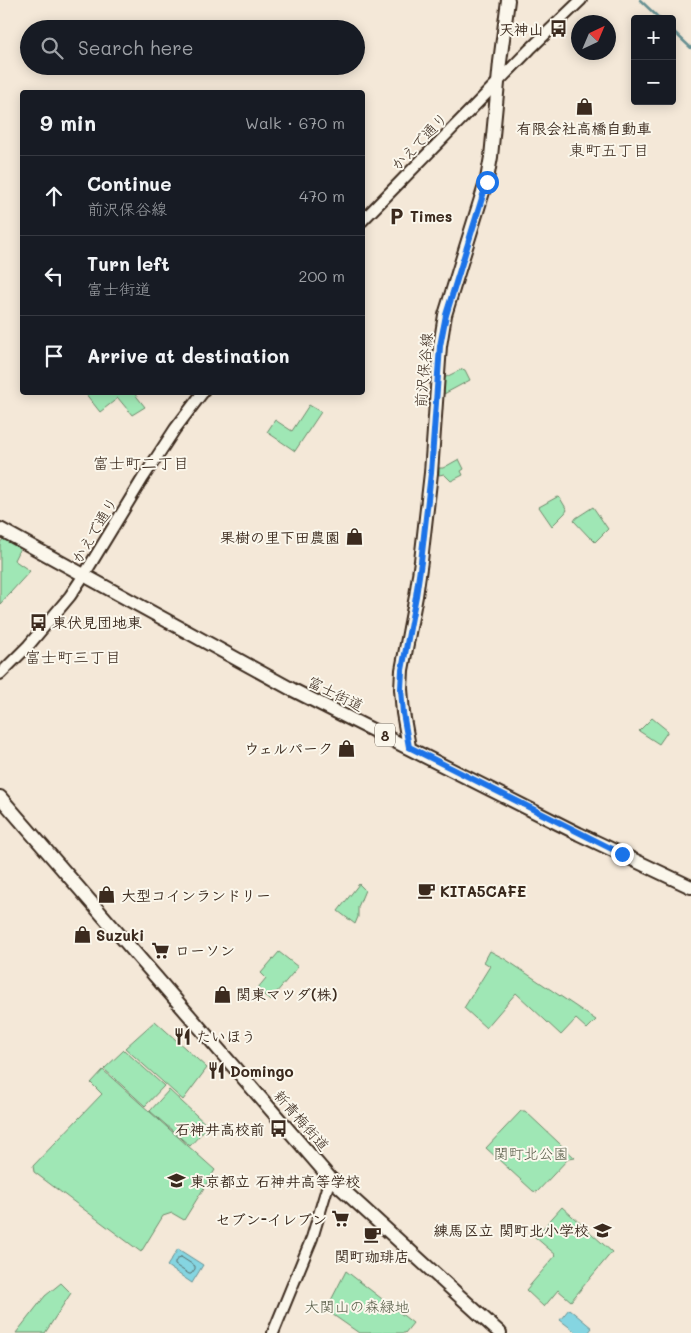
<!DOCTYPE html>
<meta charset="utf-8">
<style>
:root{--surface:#171b24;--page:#20242c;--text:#f1f3f6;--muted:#9ea1a6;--line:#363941}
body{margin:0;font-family:Mali,"Klee One",sans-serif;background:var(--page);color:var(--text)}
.controls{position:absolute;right:15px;top:15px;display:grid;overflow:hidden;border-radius:5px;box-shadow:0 2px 12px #0003}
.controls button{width:45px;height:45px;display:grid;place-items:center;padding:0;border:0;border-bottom:1px solid var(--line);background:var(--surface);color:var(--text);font:25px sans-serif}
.compass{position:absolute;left:571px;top:15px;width:45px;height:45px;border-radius:50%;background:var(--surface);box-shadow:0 2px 12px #0003;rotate:44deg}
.stop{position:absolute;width:15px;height:15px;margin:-11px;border:4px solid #1a73e8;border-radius:50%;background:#fff}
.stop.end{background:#1a73e8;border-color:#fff;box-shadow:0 1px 5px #0008}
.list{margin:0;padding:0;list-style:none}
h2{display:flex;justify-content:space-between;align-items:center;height:65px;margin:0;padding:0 20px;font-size:21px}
h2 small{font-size:16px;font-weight:400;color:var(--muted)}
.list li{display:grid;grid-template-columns:32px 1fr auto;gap:15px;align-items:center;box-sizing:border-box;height:80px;padding:0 20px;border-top:1px solid var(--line)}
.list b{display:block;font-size:19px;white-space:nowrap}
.list p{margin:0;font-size:16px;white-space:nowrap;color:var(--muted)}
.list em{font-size:16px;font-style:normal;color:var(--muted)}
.icon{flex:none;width:28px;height:28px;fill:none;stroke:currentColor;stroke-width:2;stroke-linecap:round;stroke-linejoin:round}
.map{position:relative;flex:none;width:691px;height:1333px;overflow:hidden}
.search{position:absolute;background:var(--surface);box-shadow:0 2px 12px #0003;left:20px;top:20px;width:345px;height:55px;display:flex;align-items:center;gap:12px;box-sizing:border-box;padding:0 18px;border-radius:28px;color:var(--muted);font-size:19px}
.panel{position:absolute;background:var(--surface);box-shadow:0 2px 12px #0003;left:20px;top:90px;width:345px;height:305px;border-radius:5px}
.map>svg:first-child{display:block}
</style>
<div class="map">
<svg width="691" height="1333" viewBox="0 0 691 1333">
<rect width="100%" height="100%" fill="#f4e8d8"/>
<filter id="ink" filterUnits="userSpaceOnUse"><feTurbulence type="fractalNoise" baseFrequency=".02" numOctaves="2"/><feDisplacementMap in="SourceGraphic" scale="10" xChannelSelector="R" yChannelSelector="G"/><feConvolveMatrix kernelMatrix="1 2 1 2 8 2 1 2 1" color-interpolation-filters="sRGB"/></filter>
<g filter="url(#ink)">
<path fill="#9fe7b5" stroke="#6d886a" d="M462,369L465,370L470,380L444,394V378Z
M85,393H134L145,407L132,415L118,398L100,412Z
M309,405L321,412L295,451L267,432L275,420L292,431Z
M459,459L464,469L461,471L463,475L451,481L444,474L439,475V468H443Z
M557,497L560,498L567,510L565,513L552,526L539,507Z
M593,507L608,529L595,542L591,538H590L574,521L576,518Z
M3,539L20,548L14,560L30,571L0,604V543Z
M652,718L668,731L659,744L639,731Z
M359,884L365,890L358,907V917L355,924L338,911Z
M490,951L505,959L596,1020L587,1029L576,1019L561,1035L516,993L486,1028L464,1008L490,966L484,962Z
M279,952L298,967L270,1000L257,989L266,978L261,973Z
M155,1021L207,1068L183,1100L125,1048Z
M124,1050L164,1086L145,1106L104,1069Z
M103,1070L215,1170L184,1220L172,1213L163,1216L141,1252L34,1172L33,1166L102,1094L91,1083Z
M169,1090L208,1126L190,1146L150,1111Z
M521,1111H525L575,1158L568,1159L537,1192L533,1191L486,1148Z
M562,1207L612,1252L571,1301L558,1290L544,1307L526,1290L556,1255L535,1237Z
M346,1271L413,1323L405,1333H359L326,1310Z
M61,1283L71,1293L45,1333H16L45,1296Z"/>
<path fill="#85d5e1" stroke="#679193" d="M178,1249L203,1265L192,1283L167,1266Z
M569,1309L592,1328L588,1333H577L560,1320Z"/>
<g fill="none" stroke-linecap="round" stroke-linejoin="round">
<path stroke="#596e6c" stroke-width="1" d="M181,1257L195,1266V1269L191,1274H189L175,1265C174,1262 178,1257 181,1257Z"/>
<path stroke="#679193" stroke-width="2.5" d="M640,0L660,19
M672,30L691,48"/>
<defs>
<path id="minor" d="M362,221L530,49L581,0
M0,674L28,646L70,596L84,575L143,478L175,429L203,392
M273,1333L312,1238L330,1178"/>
<path id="major" d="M0,529L293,690L579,834L691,887
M409,747L403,713L401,689L402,670L416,596L421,561L431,473L440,346L445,315L487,179L491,157L500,62L508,0
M0,797L330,1178L500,1333"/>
</defs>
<use href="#minor" stroke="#3b2a1e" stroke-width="14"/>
<use href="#major" stroke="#3b2a1e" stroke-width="16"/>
<use href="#minor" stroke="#fbf7ec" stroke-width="10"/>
<use href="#major" stroke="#fbf7ec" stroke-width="12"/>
</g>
</g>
<g fill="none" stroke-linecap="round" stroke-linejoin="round" filter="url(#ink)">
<path stroke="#1a73e8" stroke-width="6" d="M487,182L446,315L440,346L431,473L421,562L416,596L402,670L401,689L403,713L409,747L622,854"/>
</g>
<defs>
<symbol id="bus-bare" viewBox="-9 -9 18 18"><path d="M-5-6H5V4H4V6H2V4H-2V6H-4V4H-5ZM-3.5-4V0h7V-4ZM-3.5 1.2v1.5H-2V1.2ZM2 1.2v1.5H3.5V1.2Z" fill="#3b2a1e" stroke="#fbf7ec" stroke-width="2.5" paint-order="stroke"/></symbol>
<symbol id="shop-bare" viewBox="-9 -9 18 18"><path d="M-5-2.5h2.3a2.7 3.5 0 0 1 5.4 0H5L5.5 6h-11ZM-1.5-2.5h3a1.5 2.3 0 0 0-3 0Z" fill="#3b2a1e" stroke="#fbf7ec" stroke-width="2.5" paint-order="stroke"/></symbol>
<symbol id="parking-bare" viewBox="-9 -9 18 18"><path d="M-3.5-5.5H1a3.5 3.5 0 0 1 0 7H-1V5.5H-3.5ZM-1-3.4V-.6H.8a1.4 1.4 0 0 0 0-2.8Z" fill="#3b2a1e" stroke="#fbf7ec" stroke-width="2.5" paint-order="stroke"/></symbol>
<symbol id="cafe-bare" viewBox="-9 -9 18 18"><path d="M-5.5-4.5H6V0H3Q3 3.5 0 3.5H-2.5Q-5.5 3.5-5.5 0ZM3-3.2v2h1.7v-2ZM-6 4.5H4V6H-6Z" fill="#3b2a1e" stroke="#fbf7ec" stroke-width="2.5" paint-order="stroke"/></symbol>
<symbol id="supermarket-bare" viewBox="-9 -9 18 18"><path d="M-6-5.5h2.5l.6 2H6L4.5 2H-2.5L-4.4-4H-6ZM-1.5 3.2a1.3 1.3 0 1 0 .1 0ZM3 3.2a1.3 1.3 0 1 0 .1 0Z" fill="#3b2a1e" stroke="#fbf7ec" stroke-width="2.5" paint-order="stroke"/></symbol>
<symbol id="restaurant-bare" viewBox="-9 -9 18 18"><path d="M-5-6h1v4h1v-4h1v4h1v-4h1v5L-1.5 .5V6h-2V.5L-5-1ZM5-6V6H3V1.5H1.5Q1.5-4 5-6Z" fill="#3b2a1e" stroke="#fbf7ec" stroke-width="2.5" paint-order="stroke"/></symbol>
<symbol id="school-bare" viewBox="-9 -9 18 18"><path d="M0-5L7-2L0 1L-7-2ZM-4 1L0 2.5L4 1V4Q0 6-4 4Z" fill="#3b2a1e" stroke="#fbf7ec" stroke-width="2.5" paint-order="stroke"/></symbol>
</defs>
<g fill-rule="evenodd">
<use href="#bus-bare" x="546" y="16" width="25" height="25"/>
<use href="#shop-bare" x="572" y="94" width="25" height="25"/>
<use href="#parking-bare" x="384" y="204" width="25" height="25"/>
<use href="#shop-bare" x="342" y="524" width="25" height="25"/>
<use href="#bus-bare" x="26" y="610" width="25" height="25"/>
<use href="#shop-bare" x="334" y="736" width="25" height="25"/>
<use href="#cafe-bare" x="414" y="878" width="25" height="25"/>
<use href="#shop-bare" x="94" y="882" width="25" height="25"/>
<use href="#shop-bare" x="70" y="922" width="25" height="25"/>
<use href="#supermarket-bare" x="148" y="938" width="25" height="25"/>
<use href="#shop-bare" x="210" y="982" width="25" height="25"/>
<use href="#restaurant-bare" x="170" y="1024" width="25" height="25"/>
<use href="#restaurant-bare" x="204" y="1058" width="25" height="25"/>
<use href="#bus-bare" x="266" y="1116" width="25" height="25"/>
<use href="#school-bare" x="164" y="1168" width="25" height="25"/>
<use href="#supermarket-bare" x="328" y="1206" width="25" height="25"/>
<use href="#school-bare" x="590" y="1218" width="25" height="25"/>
<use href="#cafe-bare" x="360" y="1222" width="25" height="25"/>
</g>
<g text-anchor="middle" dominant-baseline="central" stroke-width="4" stroke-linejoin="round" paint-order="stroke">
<rect fill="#fbf7ec" stroke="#75685c" stroke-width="1" x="375" y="723.5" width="20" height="23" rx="4"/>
<g font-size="14" font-weight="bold" fill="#3b2a1e">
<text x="385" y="735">8</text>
</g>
<g font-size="15" font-weight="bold" fill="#3b2a1e" stroke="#fbf7ec" text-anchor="start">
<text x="544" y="29" text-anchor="end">天神山</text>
<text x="584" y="128" text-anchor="middle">有限会社高橋自動車</text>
<text x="410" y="216">Times</text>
<text x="340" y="537" text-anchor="end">果樹の里下田農園</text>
<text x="52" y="622">東伏見団地東</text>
<text x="333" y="748" text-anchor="end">ウェルパーク</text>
<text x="440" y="891">KITA5CAFE</text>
<text x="121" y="895">大型コインランドリー</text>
<text x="96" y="935">Suzuki</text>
<text x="175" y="950">ローソン</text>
<text x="236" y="994">関東マツダ(株)</text>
<text x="196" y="1036">たいほう</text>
<text x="230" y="1071">Domingo</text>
<text x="265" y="1129" text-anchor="end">石神井高校前</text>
<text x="190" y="1181">東京都立 石神井高等学校</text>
<text x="327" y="1219" text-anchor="end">セブン-イレブン</text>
<text x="589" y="1230" text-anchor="end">練馬区立 関町北小学校</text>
<text x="372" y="1256" text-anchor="middle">関町珈琲店</text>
</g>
<g font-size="15" fill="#3b2a1e" stroke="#fbf7ec">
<text transform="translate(419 141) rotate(-46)">かえで通り</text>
<text transform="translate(423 370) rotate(-85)">前沢保谷線</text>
<text transform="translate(94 530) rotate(-59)">かえで通り</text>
<text transform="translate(336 693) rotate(26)">富士街道</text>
<text transform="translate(302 1120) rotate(49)">新青梅街道</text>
</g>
<g font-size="15" fill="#545944" stroke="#fbf7ec">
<text x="531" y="1153">関町北公園</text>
<text x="357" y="1306">大関山の森緑地</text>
</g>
<g font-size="16" fill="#3b2a1e" stroke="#fbf7ec">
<text x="609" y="149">東町五丁目</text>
<text x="141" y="462">富士町二丁目</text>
<text x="73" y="656">富士町三丁目</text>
</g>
</g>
</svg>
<div class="controls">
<button>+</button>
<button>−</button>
</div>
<svg class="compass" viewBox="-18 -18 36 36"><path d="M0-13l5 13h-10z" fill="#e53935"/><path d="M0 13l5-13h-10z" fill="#9ea1a6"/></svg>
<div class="stop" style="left:487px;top:182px"></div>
<div class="stop end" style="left:622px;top:854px"></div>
<div class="search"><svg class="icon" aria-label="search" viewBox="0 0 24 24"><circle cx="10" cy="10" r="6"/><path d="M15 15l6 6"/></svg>Search here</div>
<section class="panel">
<h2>9 min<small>Walk · 670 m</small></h2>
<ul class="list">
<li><svg class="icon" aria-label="ahead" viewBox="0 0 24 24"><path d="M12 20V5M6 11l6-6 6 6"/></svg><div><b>Continue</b><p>前沢保谷線</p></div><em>470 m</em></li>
<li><svg class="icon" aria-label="left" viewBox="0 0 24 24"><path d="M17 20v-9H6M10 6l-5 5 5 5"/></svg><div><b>Turn left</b><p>富士街道</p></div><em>200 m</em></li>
<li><svg class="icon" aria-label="arrive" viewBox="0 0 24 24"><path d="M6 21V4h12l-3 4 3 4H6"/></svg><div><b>Arrive at destination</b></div></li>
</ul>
</section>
</div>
